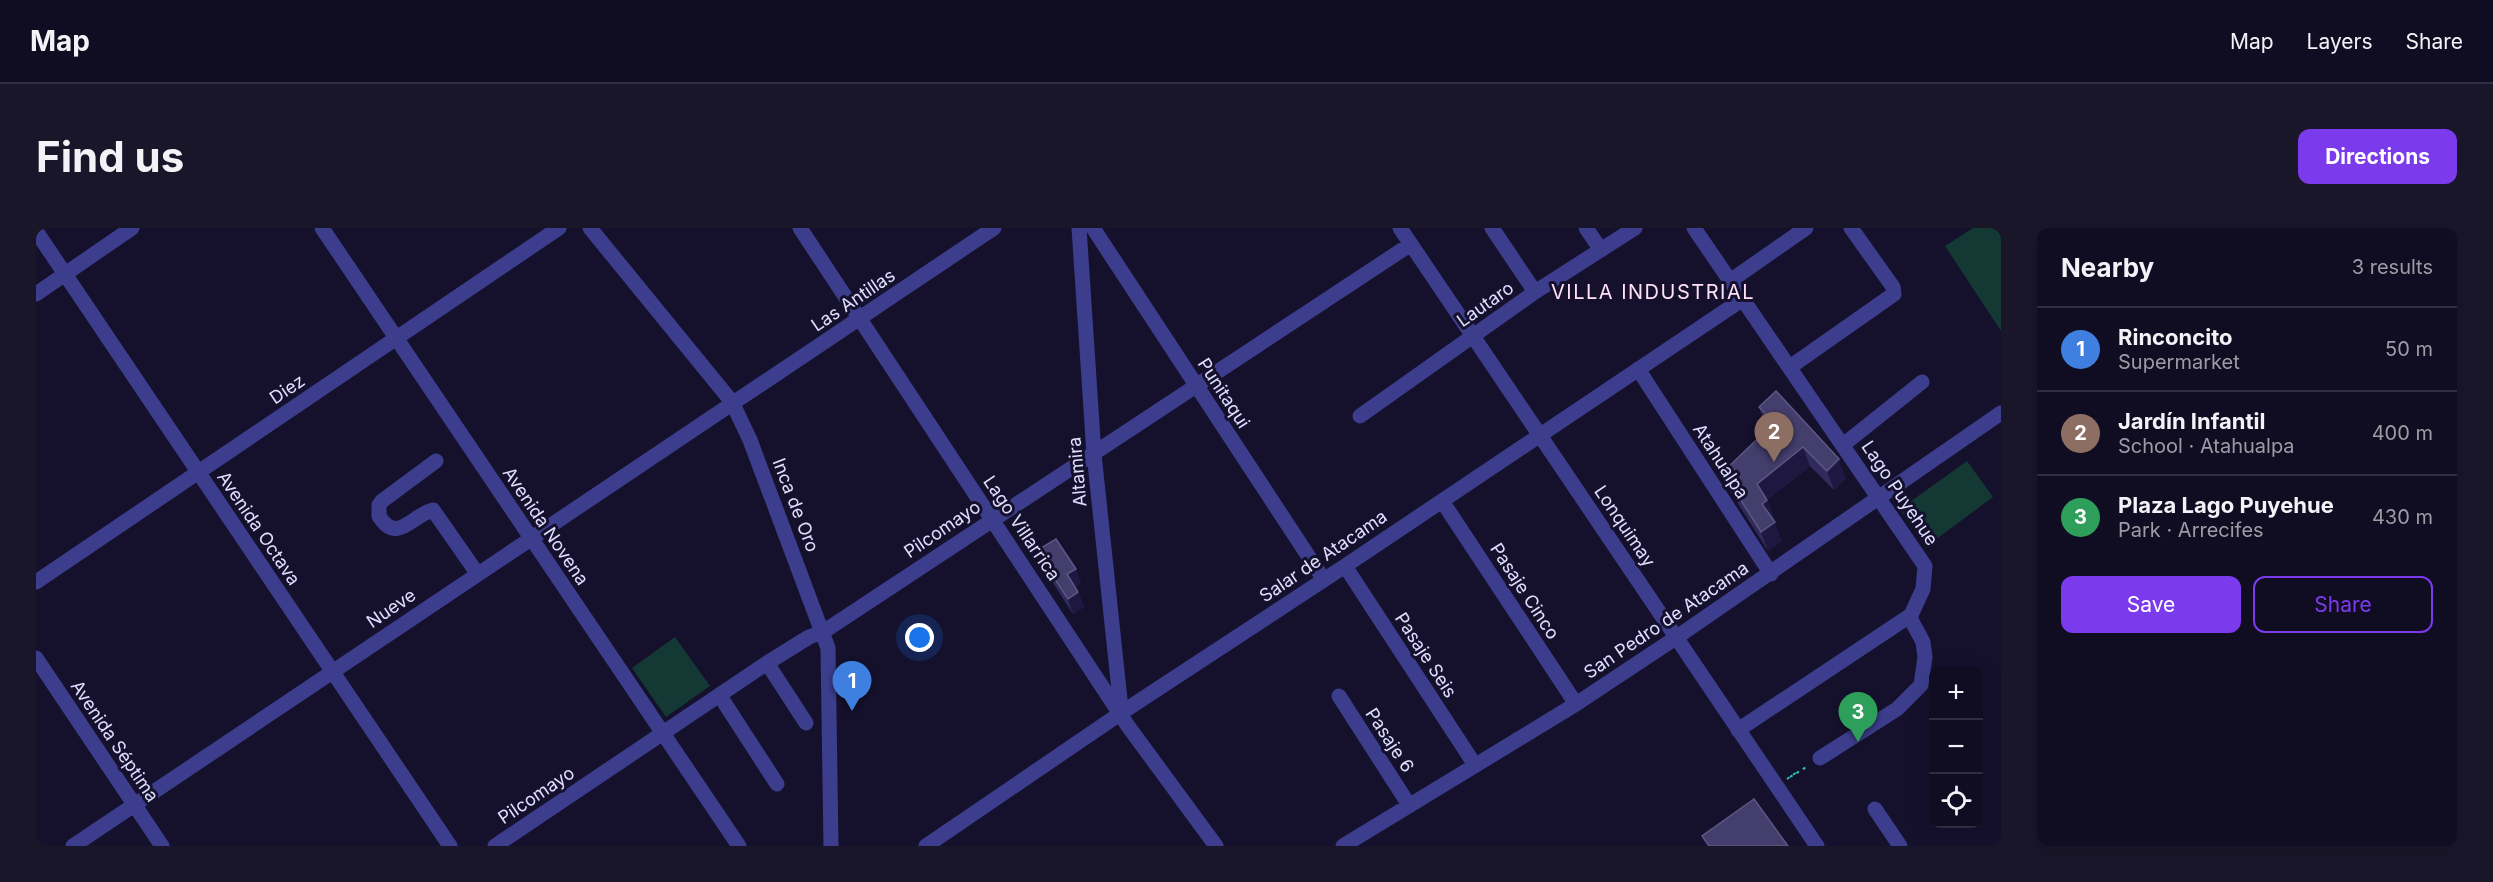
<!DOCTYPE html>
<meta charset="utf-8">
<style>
:root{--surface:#100d22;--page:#19162a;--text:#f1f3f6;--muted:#9c9ca5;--line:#302d40;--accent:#7c3aed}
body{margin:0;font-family:Inter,sans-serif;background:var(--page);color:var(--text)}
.controls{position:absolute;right:18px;bottom:18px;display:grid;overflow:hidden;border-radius:12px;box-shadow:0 6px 24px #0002}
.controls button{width:54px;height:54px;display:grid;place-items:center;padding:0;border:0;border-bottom:2px solid var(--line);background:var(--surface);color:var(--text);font:30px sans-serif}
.you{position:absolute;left:884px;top:410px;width:21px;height:21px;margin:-15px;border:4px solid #fff;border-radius:50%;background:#1a73e8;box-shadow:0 0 0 9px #1a73e833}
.badge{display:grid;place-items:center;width:39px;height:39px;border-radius:50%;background:var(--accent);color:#fff;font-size:20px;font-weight:700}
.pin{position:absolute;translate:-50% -50px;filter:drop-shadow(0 2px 3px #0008)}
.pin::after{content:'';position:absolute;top:32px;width:21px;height:18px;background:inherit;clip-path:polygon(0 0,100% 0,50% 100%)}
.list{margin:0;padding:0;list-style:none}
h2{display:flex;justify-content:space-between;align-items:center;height:78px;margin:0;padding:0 24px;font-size:26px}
h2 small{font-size:20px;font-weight:400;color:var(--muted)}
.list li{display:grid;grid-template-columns:39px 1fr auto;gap:18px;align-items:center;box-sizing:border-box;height:84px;padding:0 24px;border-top:2px solid var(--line)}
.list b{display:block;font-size:22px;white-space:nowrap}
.list p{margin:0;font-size:20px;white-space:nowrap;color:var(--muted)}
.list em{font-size:20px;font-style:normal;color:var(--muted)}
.actions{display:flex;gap:12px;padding:18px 24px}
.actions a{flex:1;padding:14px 0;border:2px solid var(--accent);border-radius:12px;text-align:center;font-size:21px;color:var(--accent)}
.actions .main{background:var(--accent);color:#fff}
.icon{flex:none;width:33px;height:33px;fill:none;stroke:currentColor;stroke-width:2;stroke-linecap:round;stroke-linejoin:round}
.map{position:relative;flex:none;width:1965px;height:618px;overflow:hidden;border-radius:12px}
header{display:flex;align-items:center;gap:36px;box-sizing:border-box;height:84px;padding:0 30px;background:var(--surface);border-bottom:2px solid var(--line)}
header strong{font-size:28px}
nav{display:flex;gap:33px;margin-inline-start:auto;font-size:21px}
.intro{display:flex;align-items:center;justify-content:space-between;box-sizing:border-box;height:144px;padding:0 36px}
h1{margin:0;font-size:42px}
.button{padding:15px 27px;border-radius:12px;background:var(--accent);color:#fff;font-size:21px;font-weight:700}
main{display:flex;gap:36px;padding:0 36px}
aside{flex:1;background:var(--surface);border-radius:12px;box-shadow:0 6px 24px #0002}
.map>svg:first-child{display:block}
</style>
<header>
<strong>Map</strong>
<nav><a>Map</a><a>Layers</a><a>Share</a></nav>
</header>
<div class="intro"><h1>Find us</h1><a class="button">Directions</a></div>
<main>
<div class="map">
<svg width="1965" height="618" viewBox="0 0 1965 618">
<rect width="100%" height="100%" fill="#15112d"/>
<path fill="#143834" d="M1937,0H1965V103L1909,18Z
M1931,233L1957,269L1891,318L1864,281Z
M639,409L674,458L630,489L596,440Z"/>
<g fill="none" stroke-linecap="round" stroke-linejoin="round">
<path stroke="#2fc2b0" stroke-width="2" stroke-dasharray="3 4.5" stroke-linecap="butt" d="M1754,549L1772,538
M1751,551L1761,544"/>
<path stroke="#3c3e8d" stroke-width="15" d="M286,0L703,618
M554,0L696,174L714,212L792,420L795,618
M764,0L1092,498L1180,618
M1043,0L1058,226L1085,481
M1057,0L1288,352
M1364,0L1781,618
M1456,0L1499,64
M1550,0L1565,22
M1658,0L1889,338L1887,361L1875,387L1702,502
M0,3L414,618
M1694,53L1770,0
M0,66L96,0
M1754,139L1858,66L1857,59L1815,0
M1602,141L1735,346
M1324,188L1499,64L1599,0
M1807,217L1886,154
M400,233L346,273L343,277V288C361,317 376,287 397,282L441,345
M1406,273L1540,476
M1309,338L1439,537
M0,354L523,0
M0,430L126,618
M731,435L770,495
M684,468L741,556
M1303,468L1373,577
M1784,530L1861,481L1885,457L1889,429L1887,414L1873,388
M1839,581L1864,618
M37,618L958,0
M459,618L731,435L773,409L787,404L1375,16
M890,618L1085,485L1309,338L1707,71
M1307,618L1540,476L1641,409L1965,185"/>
</g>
<path fill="#312b5b" d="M1723,179L1810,250L1798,262L1774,238L1731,272L1738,291L1737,292L1746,313L1732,323L1694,263L1687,244L1732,200L1730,198Z
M1000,323L1045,355L1039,359L1042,364L1048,379L1037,386L1006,338Z"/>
<path fill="#1e1841" d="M1767,219L1774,238L1731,272L1738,291L1733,295L1726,276L1721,256Z
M1803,231L1810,250L1798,262L1791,243Z
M1739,294L1746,313L1732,323L1725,304Z
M1040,341L1045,355L1036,361L1031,346Z
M1042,364L1048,379L1037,386L1032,371Z"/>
<path fill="#443e6d" stroke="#5c5784" stroke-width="1.5" d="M1740,163L1803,231L1791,243L1767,219L1721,256L1731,272L1726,276L1739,294L1725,304L1687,244L1738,195L1723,179Z
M1020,311L1040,341L1031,346L1042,364L1032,371L1000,323Z
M1718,571L1752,618H1673L1666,608Z"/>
<g text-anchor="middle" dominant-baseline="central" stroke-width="6" stroke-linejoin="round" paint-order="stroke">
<g font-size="18" fill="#e0deff" stroke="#15112d">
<text transform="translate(817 72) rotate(-34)">Las Antillas</text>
<text transform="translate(1449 76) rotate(-35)">Lautaro</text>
<text transform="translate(251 161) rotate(-34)">Diez</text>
<text transform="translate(1188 165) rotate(57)">Punitaqui</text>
<text transform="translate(1685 233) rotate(57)">Atahualpa</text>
<text transform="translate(1041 244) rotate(-95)">Altamira</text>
<text transform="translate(1864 265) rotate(56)">Lago Puyehue</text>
<text transform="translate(760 277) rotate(69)">Inca de Oro</text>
<text transform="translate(510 298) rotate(56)">Avenida Novena</text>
<text transform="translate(1589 298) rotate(56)">Lonquimay</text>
<text transform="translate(223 300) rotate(56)">Avenida Octava</text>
<text transform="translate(986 300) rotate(56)">Lago Villarrica</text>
<text transform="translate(906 301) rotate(-34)">Pilcomayo</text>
<text transform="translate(1287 328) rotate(-34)">Salar de Atacama</text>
<text transform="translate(1489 363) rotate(57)">Pasaje Cinco</text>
<text transform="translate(355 380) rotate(-34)">Nueve</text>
<text transform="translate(1630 392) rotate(-34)">San Pedro de Atacama</text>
<text transform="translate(1390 427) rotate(57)">Pasaje Seis</text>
<text transform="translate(1354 512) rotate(57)">Pasaje 6</text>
<text transform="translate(79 513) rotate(56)">Avenida Séptima</text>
<text transform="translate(500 567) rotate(-34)">Pilcomayo</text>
</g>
<g font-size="20" letter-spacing="1.5" fill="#ffe0f6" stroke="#15112d">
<text x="1617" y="64">VILLA INDUSTRIAL</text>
</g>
</g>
</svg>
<div class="controls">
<button>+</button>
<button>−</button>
<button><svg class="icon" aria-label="locate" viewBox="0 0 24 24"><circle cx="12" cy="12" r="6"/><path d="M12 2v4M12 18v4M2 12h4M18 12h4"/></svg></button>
</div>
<div class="you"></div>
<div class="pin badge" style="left:816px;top:483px;background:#3f7fe0">1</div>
<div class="pin badge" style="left:1738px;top:234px;background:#8d6e63">2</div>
<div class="pin badge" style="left:1822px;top:514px;background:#2e9e5b">3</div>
</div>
<aside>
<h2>Nearby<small>3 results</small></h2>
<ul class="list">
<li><span class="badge" style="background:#3f7fe0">1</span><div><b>Rinconcito</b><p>Supermarket</p></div><em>50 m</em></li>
<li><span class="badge" style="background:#8d6e63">2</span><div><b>Jardín Infantil</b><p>School · Atahualpa</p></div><em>400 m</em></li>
<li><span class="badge" style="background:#2e9e5b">3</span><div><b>Plaza Lago Puyehue</b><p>Park · Arrecifes</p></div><em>430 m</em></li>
</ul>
<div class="actions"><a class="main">Save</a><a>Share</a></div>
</aside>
</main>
